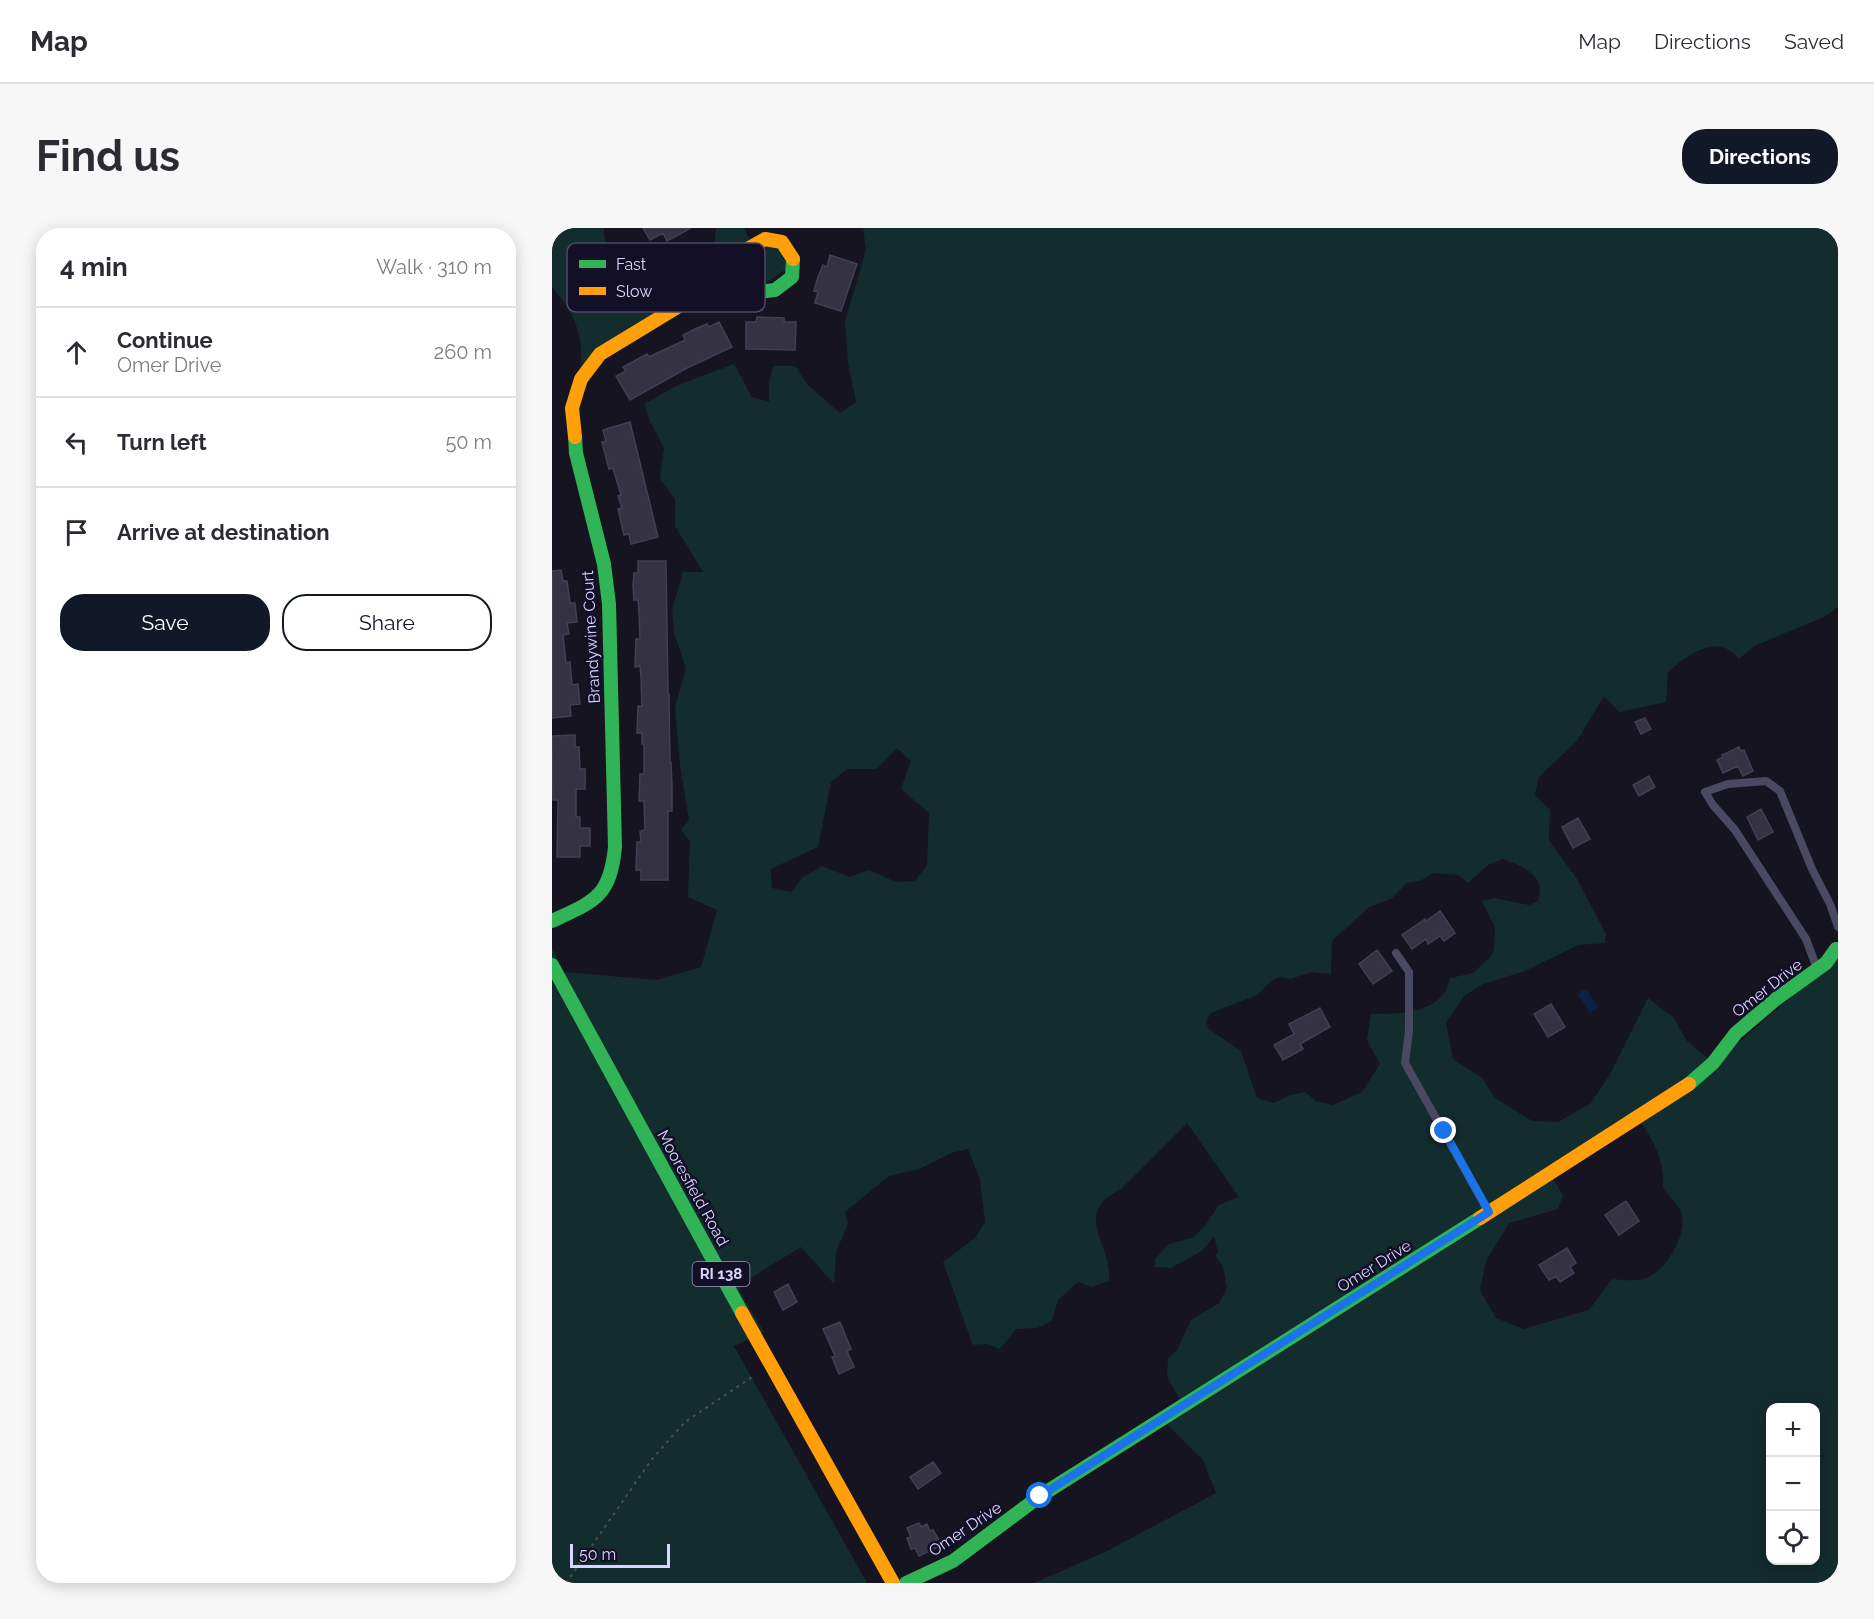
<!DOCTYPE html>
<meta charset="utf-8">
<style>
:root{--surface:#fff;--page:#f7f7f7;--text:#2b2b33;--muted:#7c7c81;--line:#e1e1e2;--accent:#111827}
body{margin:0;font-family:Raleway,sans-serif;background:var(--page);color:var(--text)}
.controls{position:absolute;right:18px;bottom:18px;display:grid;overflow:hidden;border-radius:12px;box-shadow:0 3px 15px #0003}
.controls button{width:54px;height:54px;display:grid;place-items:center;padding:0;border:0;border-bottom:2px solid var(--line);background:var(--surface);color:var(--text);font:30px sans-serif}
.scale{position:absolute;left:18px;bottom:15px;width:100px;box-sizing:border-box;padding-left:6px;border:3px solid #d9d4ff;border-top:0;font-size:16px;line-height:21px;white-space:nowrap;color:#d9d4ff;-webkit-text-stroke:4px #130f26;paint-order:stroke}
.stop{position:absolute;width:18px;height:18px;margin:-14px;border:4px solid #1a73e8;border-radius:50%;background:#fff}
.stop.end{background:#1a73e8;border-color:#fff;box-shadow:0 2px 6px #0008}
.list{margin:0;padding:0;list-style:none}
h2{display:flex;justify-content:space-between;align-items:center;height:78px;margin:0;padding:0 24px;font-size:26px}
h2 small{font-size:20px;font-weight:400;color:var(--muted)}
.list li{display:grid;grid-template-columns:39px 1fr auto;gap:18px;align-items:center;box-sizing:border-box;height:90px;padding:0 24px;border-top:2px solid var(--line)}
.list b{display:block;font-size:22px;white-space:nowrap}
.list p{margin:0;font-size:20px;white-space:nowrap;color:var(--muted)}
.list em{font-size:20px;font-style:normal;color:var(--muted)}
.actions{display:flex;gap:12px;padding:18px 24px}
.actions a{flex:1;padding:14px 0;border:2px solid var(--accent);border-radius:24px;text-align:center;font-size:21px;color:var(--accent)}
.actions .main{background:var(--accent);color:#fff}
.icon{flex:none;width:33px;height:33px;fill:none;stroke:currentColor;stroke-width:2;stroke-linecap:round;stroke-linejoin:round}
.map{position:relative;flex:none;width:1286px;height:1355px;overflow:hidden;border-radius:24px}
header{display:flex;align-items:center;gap:36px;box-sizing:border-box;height:84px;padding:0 30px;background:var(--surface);border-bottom:2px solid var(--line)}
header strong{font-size:28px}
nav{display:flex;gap:33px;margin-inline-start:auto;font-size:21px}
.intro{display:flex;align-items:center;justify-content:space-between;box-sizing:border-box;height:144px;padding:0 36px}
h1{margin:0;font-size:42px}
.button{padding:15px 27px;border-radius:24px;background:var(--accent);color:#fff;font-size:21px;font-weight:700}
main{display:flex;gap:36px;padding:0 36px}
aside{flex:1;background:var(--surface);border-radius:24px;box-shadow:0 3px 15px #0003}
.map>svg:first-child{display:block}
</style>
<header>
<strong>Map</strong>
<nav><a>Map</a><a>Directions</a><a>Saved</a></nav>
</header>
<div class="intro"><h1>Find us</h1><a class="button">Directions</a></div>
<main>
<aside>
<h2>4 min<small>Walk · 310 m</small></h2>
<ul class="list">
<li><svg class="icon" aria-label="ahead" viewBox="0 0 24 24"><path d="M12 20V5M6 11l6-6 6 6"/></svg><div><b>Continue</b><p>Omer Drive</p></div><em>260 m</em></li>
<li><svg class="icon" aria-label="left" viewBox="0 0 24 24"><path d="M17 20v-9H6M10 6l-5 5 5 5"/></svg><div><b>Turn left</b></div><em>50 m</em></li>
<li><svg class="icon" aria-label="arrive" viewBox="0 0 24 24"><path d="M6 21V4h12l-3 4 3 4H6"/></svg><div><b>Arrive at destination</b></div></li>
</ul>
<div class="actions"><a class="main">Save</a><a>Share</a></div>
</aside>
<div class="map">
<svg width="1286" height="1355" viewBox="0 0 1286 1355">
<rect width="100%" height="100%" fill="#161421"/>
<path fill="#132c2d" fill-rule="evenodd" d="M0,0H52C51,20 64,36 77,50L108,54L146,39L162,24L164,0H192L199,14L223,13L236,40L205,61L144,68L29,139C31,104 22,85 0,59Z
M311,0H1286V379L1272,389L1202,418L1187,431C1165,403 1136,427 1116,444L1114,474L1067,484L1052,468L1025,513L987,549L983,567L998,582L997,612L1025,651L1054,706L1053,715L1026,717L973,743L931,756L912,768L894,795L901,831L930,850L943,870L980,893L1006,894L1039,875L1058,846L1096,770L1122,790L1134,812L1162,836L1286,728V1355H482L555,1323L664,1265L651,1232L610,1191L627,1170L615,1148L616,1131L625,1122L639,1092L667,1075L675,1060L671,1038L663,1028L666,1024L662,1009L650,1023L619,1040L603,1039V1031L617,1016L642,1009L652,999L667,977L687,969L635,895L569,961C518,987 561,1015 557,1053L539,1059L526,1054L506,1072L500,1093L485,1100L464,1101L448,1121L434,1116L422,1117L420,1115L391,1034L423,1010L433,994L428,952L416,921L399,925L367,941L337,948L293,984L296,996L284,1024L282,1056L249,1019L202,1048L187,1062L212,1104L182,1118L315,1355H0V720L12,744L105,752L149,739L165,682L136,669L138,613L129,602L137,592L128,538L123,480L134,440L122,405L120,382L131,344H151L123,298V271L108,251L112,220L97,191L92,176L126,157L182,136L200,169L217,174V155L221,138H243L256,157L288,185L304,174L296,135L293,93L314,22ZM345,520L359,533L349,561L377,585L375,637L363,653L344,654L317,642L298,649L270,638L251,649L239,664L220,660L219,641L266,619L279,554L295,541H325ZM951,631C970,638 995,647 986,673L977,677L942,670L930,673L943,699L942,722L939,728L921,745L898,750C891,786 849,786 819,786L815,812L828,836L810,864L781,877L764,873L753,864L738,867L722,875L705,870L689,823L657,801L654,794L659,785L705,767L719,753L727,749L739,751L759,744L779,746L780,713L817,679L839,671L855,655L868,653L882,645L906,647L916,655L936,637ZM1089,895C1104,917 1112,933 1111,960C1116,967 1124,974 1128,982C1138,1003 1116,1039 1097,1049C1085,1054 1073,1052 1060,1051L1037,1082L971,1101L944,1090L928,1062L934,1033L957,995L1006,981L1011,967L998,946ZM1218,1180H1264V1332H1218Z"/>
<path fill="#0d2144" d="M1031,761L1032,763L1035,761L1046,780L1038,785L1026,767Z"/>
<path fill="#343243" stroke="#433f54" stroke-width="1.5" d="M91,0H139L115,13L111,5L98,12Z
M278,27L305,36L289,83L263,75L266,64L262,63L266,49L271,37L275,39Z
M205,89L232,90V94H244L243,122L194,121V94H204Z
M167,94L180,119L135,140L78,172L64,148L74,143L71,139L95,126L97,129L133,112L131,107L143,101L155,96L157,99Z
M78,194L106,309L79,316L77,306L72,307L66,281L70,280L66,268L69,267L61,240L57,241L50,214L54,213L51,202Z
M86,333H114L116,466H117L118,534H119L120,558V583H116V652H89V642H84L85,614H89L88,603L93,602L92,573H87L88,546H92V516H90V505H85L86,478H90L89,449L88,438L83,439L84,411H88L87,383L86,372H82L81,358L82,345H86Z
M9,342L11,353H15L18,375H23L25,394L15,395L17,406L11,407L14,435L18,434L20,457L26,456L28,476L18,477L19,488L0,490V343Z
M1093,490L1099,501L1089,506L1083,494Z
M23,507V519H27L28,541H33V561H24V589H28V600H38V618H28V629H5L6,572H1L0,508Z
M1187,519L1189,523L1192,522L1201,543L1191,548L1186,538L1171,545L1165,532L1171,529L1170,527Z
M1097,548L1103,559L1087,568L1081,557Z
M1209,581L1221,604L1206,612L1195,589Z
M1026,590L1038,611L1021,620L1010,599Z
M888,683L903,705L892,713L888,708L876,716L874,711L860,721L850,707L873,691L874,693Z
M825,722L840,743L821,756L807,736Z
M999,776L1013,799L996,809L982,786Z
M768,780L778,799L748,816L751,821L731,832L722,817L742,806L737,796Z
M1074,973L1087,993L1067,1007L1053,987Z
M1015,1020L1024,1035L1018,1039L1022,1045L1008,1054L1004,1048L997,1052L987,1037Z
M236,1056L245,1074L231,1082L222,1064Z
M288,1094L299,1121L295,1123L302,1139L287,1146L280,1129L283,1128L271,1101Z
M381,1234L389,1245L366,1261L358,1249Z
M367,1295L369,1299L375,1296L378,1303L381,1302L390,1317L367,1328L363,1320L359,1321L355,1310L359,1309L355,1300Z"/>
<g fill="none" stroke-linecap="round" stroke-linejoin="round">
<path stroke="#44505f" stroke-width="2" stroke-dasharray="3 4.5" stroke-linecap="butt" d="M14,1355L100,1231L133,1194L203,1147"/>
<path stroke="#4a4962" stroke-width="8" d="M844,725L857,744V803L853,835L936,983
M1264,738L1254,711L1183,602L1161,577L1153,564L1176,556L1214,553L1228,563L1260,641L1278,676L1286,699"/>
<path stroke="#30b455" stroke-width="14" d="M162,62L198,65L223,62L240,49L241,31
M0,693C43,673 58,669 63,619L57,376L52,336L24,225L23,209
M0,737L190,1085
M1137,856L1161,835L1184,805L1224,771L1274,735L1284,721
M354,1355L401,1333L488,1268L928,990"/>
<path stroke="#ff9f0a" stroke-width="14" d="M23,209L20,180L29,151L48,126L132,75L162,62L197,20L213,11L230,14L241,31
M928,990L1137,856
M190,1085L341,1355"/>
</g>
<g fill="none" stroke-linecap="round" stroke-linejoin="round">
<path stroke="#1a73e8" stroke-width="8" d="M488,1268L937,984L892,903"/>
</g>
<g text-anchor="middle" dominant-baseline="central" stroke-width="5" stroke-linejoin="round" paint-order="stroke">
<rect fill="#130f26" stroke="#9e99be" stroke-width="1.5" x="140.5" y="1034" width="57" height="24" rx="4.5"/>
<g font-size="15" font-weight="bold" fill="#d9d4ff">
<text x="169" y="1046">RI 138</text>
</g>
<g font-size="16" fill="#d9d4ff" stroke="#130f26">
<text transform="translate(39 409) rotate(-93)">Brandywine Court</text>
<text transform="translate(1215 760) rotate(-38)">Omer Drive</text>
<text transform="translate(141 960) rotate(61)">Mooresfield Road</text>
<text transform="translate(822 1038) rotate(-32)">Omer Drive</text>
<text transform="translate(413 1301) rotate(-34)">Omer Drive</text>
</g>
</g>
<rect x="15" y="15" width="198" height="69" rx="9" fill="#130f26" stroke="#4e4a67" stroke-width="1.5"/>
<rect x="27" y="32" width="27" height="8" fill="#30b455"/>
<rect x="27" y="59" width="27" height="8" fill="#ff9f0a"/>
<g font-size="16" fill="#d9d4ff">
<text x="64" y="42">Fast</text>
<text x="64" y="69">Slow</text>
</g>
</svg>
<div class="controls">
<button>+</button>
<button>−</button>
<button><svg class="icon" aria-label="locate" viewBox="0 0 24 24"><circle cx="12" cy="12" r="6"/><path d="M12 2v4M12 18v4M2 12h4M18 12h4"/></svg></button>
</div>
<div class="scale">50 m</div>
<div class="stop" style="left:488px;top:1268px"></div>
<div class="stop end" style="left:892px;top:903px"></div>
</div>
</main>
